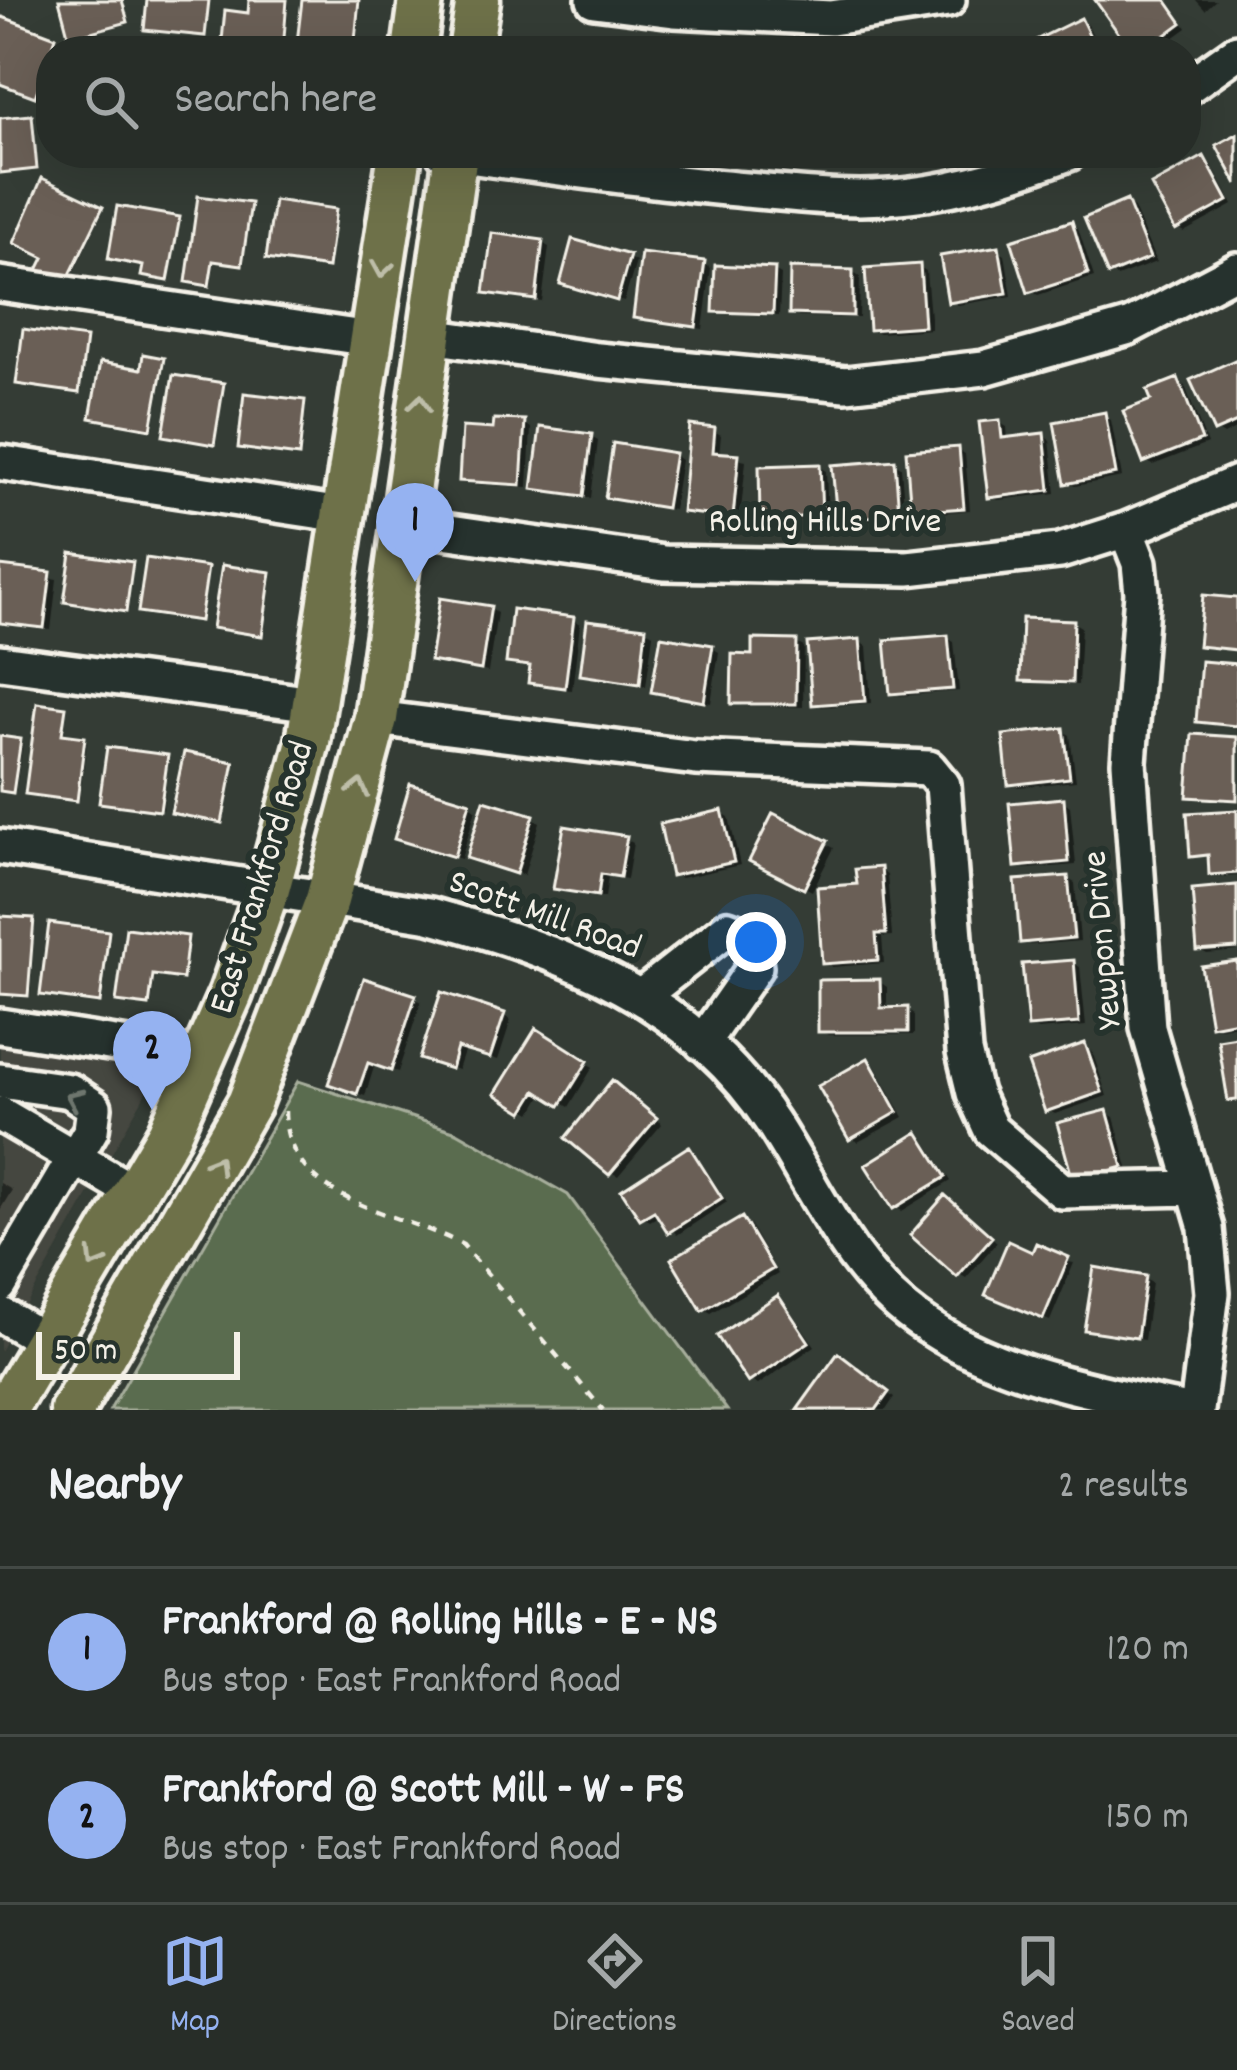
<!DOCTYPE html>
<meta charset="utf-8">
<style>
:root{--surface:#272d28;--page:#333934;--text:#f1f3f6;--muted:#a4a8a8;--line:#434945;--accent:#95b2f1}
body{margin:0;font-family:Dekko,sans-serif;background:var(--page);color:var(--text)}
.scale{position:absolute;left:36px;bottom:30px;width:204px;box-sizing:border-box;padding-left:12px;border:6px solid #f4f1e8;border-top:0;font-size:33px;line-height:42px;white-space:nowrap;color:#f4f1e8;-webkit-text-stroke:9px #26332d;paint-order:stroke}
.you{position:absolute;left:756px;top:942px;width:42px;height:42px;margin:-30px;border:9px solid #fff;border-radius:50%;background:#1a73e8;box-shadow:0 0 0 18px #1a73e833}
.badge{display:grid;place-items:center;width:78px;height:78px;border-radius:50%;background:var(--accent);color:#111;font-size:39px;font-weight:700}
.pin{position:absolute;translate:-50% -99px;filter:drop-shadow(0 3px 6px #0008)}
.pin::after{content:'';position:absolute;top:63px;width:42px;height:36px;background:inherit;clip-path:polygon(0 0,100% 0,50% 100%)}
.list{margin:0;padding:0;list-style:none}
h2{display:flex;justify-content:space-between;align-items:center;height:156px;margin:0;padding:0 48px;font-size:51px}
h2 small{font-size:39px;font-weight:400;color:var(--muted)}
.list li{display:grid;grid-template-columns:78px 1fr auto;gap:36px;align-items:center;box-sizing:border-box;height:168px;padding:0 48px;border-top:3px solid var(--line)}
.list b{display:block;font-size:45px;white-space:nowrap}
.list p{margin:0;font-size:39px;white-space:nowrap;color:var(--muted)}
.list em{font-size:39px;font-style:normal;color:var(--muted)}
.icon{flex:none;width:66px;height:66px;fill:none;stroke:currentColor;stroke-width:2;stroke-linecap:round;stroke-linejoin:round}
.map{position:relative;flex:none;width:1237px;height:1410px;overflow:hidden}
.search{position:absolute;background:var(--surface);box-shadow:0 12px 48px #0002;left:36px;right:36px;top:36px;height:132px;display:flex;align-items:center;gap:30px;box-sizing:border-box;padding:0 42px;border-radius:48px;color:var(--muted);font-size:45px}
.sheet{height:492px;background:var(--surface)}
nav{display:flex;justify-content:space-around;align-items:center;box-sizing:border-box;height:168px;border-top:3px solid var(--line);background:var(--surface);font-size:33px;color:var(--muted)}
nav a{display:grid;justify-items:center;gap:6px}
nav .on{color:var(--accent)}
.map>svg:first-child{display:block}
</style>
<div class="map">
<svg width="1237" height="1410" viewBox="0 0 1237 1410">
<rect width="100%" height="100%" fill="#343c35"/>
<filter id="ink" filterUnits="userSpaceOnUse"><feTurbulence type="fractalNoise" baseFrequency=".00833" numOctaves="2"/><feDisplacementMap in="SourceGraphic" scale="24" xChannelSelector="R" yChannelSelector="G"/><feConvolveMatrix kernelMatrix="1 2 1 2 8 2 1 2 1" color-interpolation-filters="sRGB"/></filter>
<g filter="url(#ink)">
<path fill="#44463f" d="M0,1036L160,1068L0,1351Z"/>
<path fill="#5a6c4f" stroke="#a7ae9c" stroke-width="3" d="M298,1081L457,1132L568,1195L727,1410H110Z"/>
<path fill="#0007" d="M62,0H123L129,23L74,38Z
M252,0L289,1L285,51H224L251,16Z
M305,0H361L356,51H299Z
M1099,0H1168L1187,28L1155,51H1135Z
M1196,0H1216L1205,10Z
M0,19L58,41L38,96L0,82Z
M1080,21L1088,25L1100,51H1043Z
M31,118L39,169L0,173V121Z
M1204,160L1211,164L1233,205L1184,232L1177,228Z
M44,182L103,211L68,284L47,256Z
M1127,203L1134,208L1156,262L1117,277L1110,273Z
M250,206L244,265L215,260L211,285L191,282Z
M335,212L330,267L272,258Z
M179,220L170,280L147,276L146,265Z
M1071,224L1078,228L1094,277L1038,295L1031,291Z
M542,243L549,247L542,302L488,292Z
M998,250L1005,254L1012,296L958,305L950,301Z
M629,258L636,262L624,302L570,287Z
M704,264L711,268L703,329L636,317Z
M919,267L926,271L931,329L879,333L872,329Z
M774,271L781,275L779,316L724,314L716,310Z
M853,273L860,277L859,318L799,317L792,313Z
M85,341L81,392L22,384Z
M163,360L153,428L96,418L143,372Z
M1237,362V428L1224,435L1216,430Z
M1177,381L1185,386L1207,444L1153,465L1146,461L1155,402Z
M223,386L216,444L169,436Z
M304,403L301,455L243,448Z
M1104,416L1111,420L1122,477L1075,486L1067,482Z
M524,423L531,428L528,487L469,484L462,480Z
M1000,423L1007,427L1008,440L1043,436L1050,440L1056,493L998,500L991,496Z
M714,431L721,435L719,455L746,461L740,520L685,511Z
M591,437L598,441L591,498L535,488Z
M958,450L965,454L970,510L921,515L914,510Z
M674,455L681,460L673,510L608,497Z
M894,463L901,467L905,517L847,522L840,518Z
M819,467L826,471L828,519L771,521L763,517Z
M132,565L128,611L70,602Z
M0,569L57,579L51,630L0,624Z
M207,570L202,620L144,612Z
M270,575L264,635L218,628Z
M490,609L497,613L488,672L433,660Z
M573,620L580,624L572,690L538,686L531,682L533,668L509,661Z
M1074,623L1081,627L1078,685L1030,683L1023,679Z
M646,630L653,634L646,686L583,674Z
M947,638L954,642L959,691L900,696L893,692Z
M860,642L867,646L871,703L822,707L814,703Z
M796,643L804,647L803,707L742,706L734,702L755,658Z
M712,648L719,652L711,703L655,691Z
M65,710L64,738L87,742L79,800L31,794Z
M1063,731L1070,735L1076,781L1018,787L1011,783Z
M0,739L23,743L15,792L0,790Z
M167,758L163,810L105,803Z
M233,765L224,823L177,813Z
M1063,801L1070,806L1076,865L1025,869L1018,865Z
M469,805L476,809L461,859L404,841Z
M722,813L729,817L740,865L681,878L674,874Z
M1237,813V876L1219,877L1212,873L1211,858L1193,855Z
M774,817L834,848L812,891L753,860Z
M533,818L540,822L524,875L477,861Z
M626,839L633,843L627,879L608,876L605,898L557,888Z
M880,870L887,875L892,936L882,937L884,963L832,967L825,962L860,887Z
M1068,879L1075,883L1080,941L1030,945L1023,941Z
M1237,888V951L1207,954L1200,950Z
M0,919L35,922L30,996L0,994Z
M108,934L102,1002L46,995Z
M187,939L185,978L155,975L151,1006L122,1002Z
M1073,963L1080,967L1086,1026L1038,1030L1031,1026Z
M1237,964V1025L1221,1028L1213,1024Z
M880,982L887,987V1011L907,1010L914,1015V1035H828L821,1031Z
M414,998L421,1002L398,1072L375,1064L365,1096L339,1087Z
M504,1016L511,1020L498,1060L465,1049L458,1070L430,1061Z
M537,1032L593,1067L569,1107L544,1092L532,1113L499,1093Z
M1085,1047L1092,1051L1107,1096L1055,1114L1048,1110Z
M868,1062L875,1066L904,1117L858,1142L851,1138Z
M620,1088L662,1124L618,1176L611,1172Z
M1107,1113L1114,1117L1129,1171L1083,1183Z
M918,1135L925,1140L951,1181L902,1211L895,1207Z
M689,1149L696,1154L727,1202L677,1235L660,1215L650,1221L643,1217Z
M0,1183L12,1190L0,1210Z
M953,1203L997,1242L966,1278L959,1274Z
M742,1220L750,1225L778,1274L711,1313L704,1309Z
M1034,1256L1074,1263L1050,1321L996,1298Z
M1145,1279L1152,1283L1144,1340L1087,1329Z
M778,1299L785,1303L815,1346L758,1385L751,1381Z
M846,1361L894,1398L886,1410H802Z"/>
<path fill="#6a5e56" stroke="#f4f1e8" stroke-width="3" d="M59,0H122L128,22L69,38Z
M147,0H209L205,36L144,30Z
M249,0H287L283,51H221L225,10L248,13Z
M302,0H359L354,51H296Z
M1095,0H1166L1182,23L1144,51H1131Z
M0,16L56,37L35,97L0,84Z
M1081,18L1097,51H1039L1034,41Z
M32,115L37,169L0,173V118Z
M1237,134V184L1216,145Z
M1204,156L1228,201L1175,230L1151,185Z
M42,178L103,207L65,285L37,272L44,258L14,243Z
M198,196L251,203L242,265L213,261L209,286L186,282Z
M274,200L336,209L328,268L266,259Z
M1127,200L1150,258L1108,275L1084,218Z
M117,206L180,217L168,281L141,276L143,266L108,259Z
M1072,221L1088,274L1028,293L1011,240Z
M492,233L543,240L536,300L484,293Z
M572,239L630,255L617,301L560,284Z
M999,246L1007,293L948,303L940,256Z
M641,253L705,261L696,327L633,318Z
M920,264L924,326L869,330L865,268Z
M715,265L775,268L773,314L713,312Z
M790,268L853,270V316L789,314Z
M23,329L86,338L79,393L16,384Z
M143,354L164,358L151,429L90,418L100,362L141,369Z
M1237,359V422L1214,432L1190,380Z
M173,375L224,383L214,445L163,436Z
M1178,378L1202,440L1143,463L1123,411L1151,400L1147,390Z
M244,393L305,400L299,456L238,448Z
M1105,412L1116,474L1065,484L1054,422Z
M494,419L525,420L521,485L459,481L462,427L493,429Z
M1000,420L1002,438L1044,433L1050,490L988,498L979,422Z
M690,425L715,428L713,452L739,454L733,518L682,512Z
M540,427L592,434L584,496L532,489Z
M613,443L675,453L666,508L605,498Z
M959,447L964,508L911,512L906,451Z
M895,460L899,514L837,520L832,465Z
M820,464L822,516L760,519L759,466Z
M71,553L133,562L126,612L64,602Z
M146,558L208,567L200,621L138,612Z
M222,565L271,572L262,636L212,628Z
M0,566L51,572L44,628L0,623Z
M1203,595L1237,598V650L1198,646Z
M440,598L491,606L481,670L430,661Z
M512,609L574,617L565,688L528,683L530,666L506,663Z
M1022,618L1074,620L1072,683L1020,681Z
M587,620L646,627L640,684L580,675Z
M948,635L953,689L890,694L885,640Z
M661,636L713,645L704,702L651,692Z
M752,639L797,640L796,704H731L732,654L752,655Z
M860,639L865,701L812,705L807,643Z
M1201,661L1237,664V726L1196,722Z
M37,703L66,707L62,734L85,737L77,801L25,794Z
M1064,728L1070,778L1008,785L1003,735Z
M1192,734L1237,737V800L1187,797Z
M0,736L21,739L13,793L0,791Z
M107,747L168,755L160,811L99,803Z
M184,752L234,762L222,823L171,813Z
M410,784L470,802L454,857L394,839Z
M1064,798L1069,862L1015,867L1009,803Z
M484,800L534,815L516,874L466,858Z
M722,810L734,862L671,876L660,824Z
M1237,810V873L1209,875L1208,855L1190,857L1187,813Z
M773,813L828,841L804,889L749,861Z
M564,826L627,836L620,877L601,874L598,896L553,889Z
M881,867L886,934H876L878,960L822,964L817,887L857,884L855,869Z
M1068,876L1074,938L1020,943L1015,880Z
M1237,885V948L1197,951L1192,889Z
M0,916L34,918L28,996L0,994Z
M49,923L109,931L100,1003L40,995Z
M126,928L188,936L183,979L153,975L149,1006L116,1002Z
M1074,960L1079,1023L1028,1027L1022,964Z
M1237,961V1021L1211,1026L1201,966Z
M364,978L416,995L391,1071L368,1063L357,1094L328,1084Z
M880,979L881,1008L908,1007V1032H818V980Z
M441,992L505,1013L490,1058L457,1048L451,1069L419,1059Z
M536,1028L588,1061L560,1106L536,1091L523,1112L495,1094Z
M1237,1037V1100L1228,1101L1218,1040Z
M1085,1043L1102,1092L1045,1112L1028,1063Z
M868,1058L898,1112L849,1140L818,1086Z
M612,1080L657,1118L609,1175L565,1138Z
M1107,1110L1123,1167L1073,1181L1057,1123Z
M918,1132L946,1177L893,1209L865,1165Z
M689,1146L722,1198L668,1233L654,1211L640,1219L621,1190Z
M945,1195L992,1237L957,1277L910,1235Z
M742,1217L773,1269L702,1311L671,1259Z
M1008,1241L1032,1252L1036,1243L1069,1257L1043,1319L985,1295Z
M1094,1267L1146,1276L1137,1338L1084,1330Z
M778,1295L809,1342L748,1383L717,1336Z
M838,1353L889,1392L876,1410H797Z"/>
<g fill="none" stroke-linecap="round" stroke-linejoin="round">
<defs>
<path id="minor" d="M594,0L674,10L831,18L948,0
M1186,88L1237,52
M444,153C544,165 644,181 745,190C800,195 855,202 910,195C965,189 1017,172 1069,153
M0,284L370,339
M430,336L598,360L846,384L984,368L1129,327L1237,270
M3,463L342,515
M402,525L664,563L908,568L1060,551L1126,530L1237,483
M1126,530L1139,563L1142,593L1129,762L1148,1028L1206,1228L1212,1293L1197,1410
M0,662L314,704
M376,718L696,758L929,768L943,785L964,1052L974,1093L991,1130L1062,1191L1194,1188
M0,847L430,915C565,953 692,999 772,1122C817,1191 848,1270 917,1319C994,1375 1091,1390 1182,1410
M643,995L728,928L751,937L755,967L702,1043
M0,1026L205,1058
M0,1081L70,1091L94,1107L91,1130L0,1285
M0,1114L135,1193
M0,1314L46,1341"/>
<path id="major" d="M414,51L421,0
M470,51L478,0
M5,1410L169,1134L231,993L268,889L308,742L400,153
M72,1410L249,1103L327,900L376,718L456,153"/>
</defs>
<use href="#minor" stroke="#f4f1e8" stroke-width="42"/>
<use href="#major" stroke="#f4f1e8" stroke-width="51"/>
<path stroke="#f4f1e8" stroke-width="4.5" stroke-dasharray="9 9" stroke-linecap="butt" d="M285,1111C285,1203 400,1211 463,1245L603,1410"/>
<use href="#minor" stroke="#26332d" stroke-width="33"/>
<use href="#major" stroke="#6e714a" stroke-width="42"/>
</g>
<defs><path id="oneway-chevron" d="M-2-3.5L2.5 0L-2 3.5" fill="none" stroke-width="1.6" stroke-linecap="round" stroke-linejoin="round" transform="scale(3)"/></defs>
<g stroke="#bebea9">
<use href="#oneway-chevron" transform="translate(382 269) rotate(99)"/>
<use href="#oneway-chevron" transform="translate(420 403) rotate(-82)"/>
<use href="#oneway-chevron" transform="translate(359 788) rotate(-76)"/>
<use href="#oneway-chevron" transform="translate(216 1164) rotate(-59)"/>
<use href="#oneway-chevron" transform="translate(95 1260) rotate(121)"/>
</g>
<use stroke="#6e766e" href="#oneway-chevron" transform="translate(74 1098) rotate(-156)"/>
</g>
<g text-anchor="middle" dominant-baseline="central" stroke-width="12" stroke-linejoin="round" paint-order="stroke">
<g font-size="36" fill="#f4f1e8" stroke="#26332d">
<text x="825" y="524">Rolling Hills Drive</text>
<text transform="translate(264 878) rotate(-73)">East Frankford Road</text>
<text transform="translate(544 917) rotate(20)">Scott Mill Road</text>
<text transform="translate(1105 940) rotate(-95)">Yewpon Drive</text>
</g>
</g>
</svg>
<div class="scale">50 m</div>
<div class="you"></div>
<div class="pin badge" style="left:415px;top:582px">1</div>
<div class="pin badge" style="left:152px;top:1110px">2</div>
<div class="search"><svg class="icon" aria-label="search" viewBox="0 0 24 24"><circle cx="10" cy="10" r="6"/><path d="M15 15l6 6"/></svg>Search here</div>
</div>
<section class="sheet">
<h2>Nearby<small>2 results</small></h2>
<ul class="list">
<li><span class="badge">1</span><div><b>Frankford @ Rolling Hills - E - NS</b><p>Bus stop · East Frankford Road</p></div><em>120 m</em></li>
<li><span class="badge">2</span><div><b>Frankford @ Scott Mill - W - FS</b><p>Bus stop · East Frankford Road</p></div><em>150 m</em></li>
</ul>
</section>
<nav>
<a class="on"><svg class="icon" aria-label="map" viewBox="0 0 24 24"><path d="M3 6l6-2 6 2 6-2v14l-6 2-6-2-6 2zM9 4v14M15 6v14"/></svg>Map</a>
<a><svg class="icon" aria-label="directions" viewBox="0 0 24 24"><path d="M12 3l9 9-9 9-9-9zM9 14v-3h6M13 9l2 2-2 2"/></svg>Directions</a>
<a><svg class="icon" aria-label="saved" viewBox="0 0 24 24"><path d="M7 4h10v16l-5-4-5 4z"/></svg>Saved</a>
</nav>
